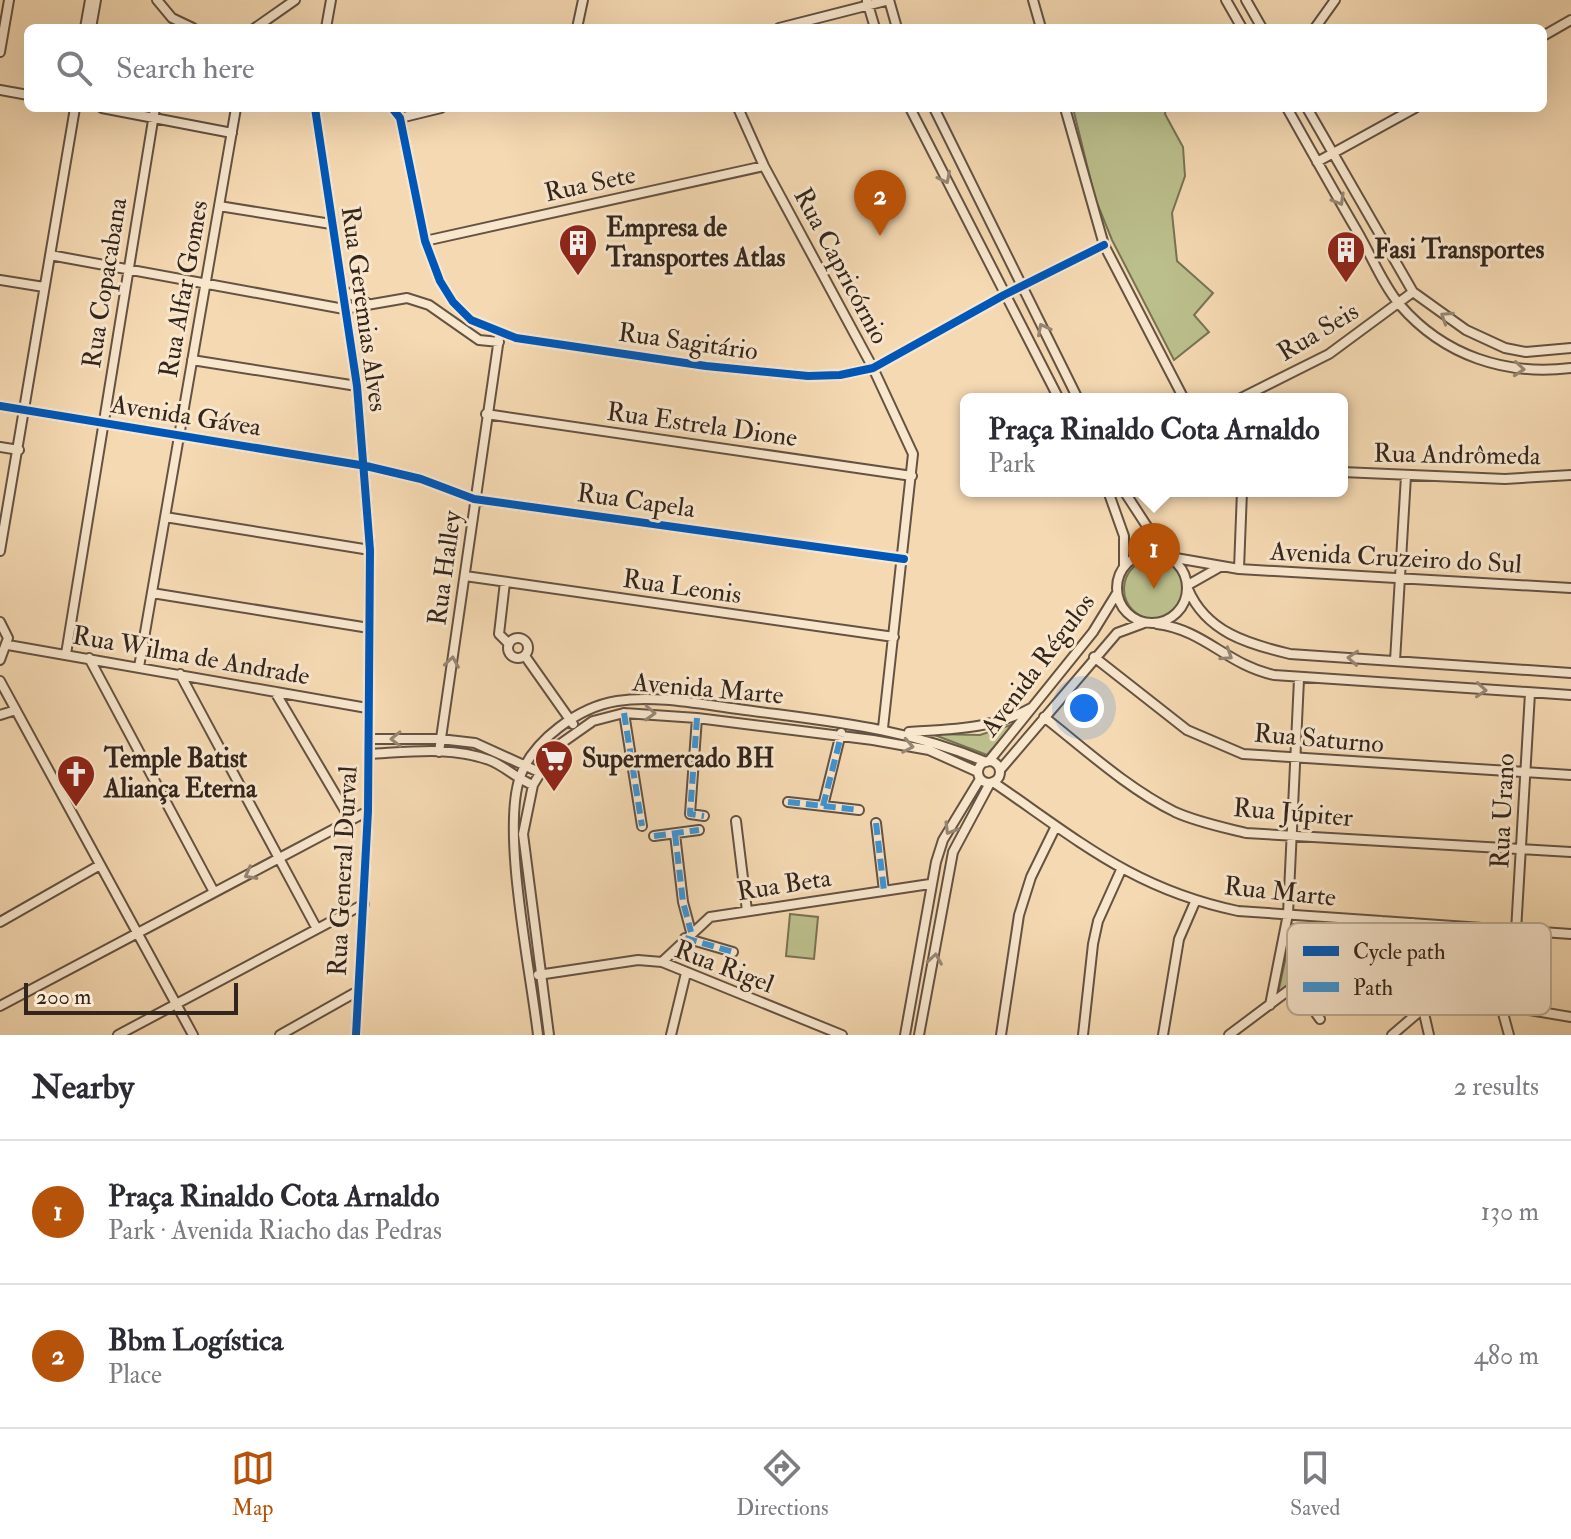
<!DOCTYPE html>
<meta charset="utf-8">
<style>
:root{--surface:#fff;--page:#f7f7f7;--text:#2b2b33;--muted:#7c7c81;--line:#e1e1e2;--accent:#b45309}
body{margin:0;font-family:"IM FELL Double Pica",serif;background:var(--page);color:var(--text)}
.scale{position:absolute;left:24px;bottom:20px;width:214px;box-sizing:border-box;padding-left:8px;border:4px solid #33251c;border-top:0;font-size:22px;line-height:28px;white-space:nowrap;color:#33251c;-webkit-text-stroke:6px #f8e6cd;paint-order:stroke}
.you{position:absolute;left:1084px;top:708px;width:28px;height:28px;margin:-20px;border:6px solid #fff;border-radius:50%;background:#1a73e8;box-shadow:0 0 0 12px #1a73e833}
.badge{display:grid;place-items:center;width:52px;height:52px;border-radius:50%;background:var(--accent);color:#fff;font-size:26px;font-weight:700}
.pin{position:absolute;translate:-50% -66px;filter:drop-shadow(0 2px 4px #0008)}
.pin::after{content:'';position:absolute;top:42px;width:28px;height:24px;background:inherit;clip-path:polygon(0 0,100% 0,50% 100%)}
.popup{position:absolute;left:960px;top:393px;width:388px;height:104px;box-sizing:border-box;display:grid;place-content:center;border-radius:12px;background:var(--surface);filter:drop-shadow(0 2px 6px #0005);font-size:26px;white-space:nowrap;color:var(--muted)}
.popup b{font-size:30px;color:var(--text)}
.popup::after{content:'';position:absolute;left:50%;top:100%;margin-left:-16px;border:16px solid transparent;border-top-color:var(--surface)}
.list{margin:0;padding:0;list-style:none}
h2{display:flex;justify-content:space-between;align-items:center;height:104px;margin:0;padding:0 32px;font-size:34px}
h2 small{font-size:26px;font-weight:400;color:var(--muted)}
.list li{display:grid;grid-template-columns:52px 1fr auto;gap:24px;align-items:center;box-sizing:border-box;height:144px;padding:0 32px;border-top:2px solid var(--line)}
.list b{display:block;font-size:30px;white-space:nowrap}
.list p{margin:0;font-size:26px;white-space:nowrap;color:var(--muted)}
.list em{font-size:26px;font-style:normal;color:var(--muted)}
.icon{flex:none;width:44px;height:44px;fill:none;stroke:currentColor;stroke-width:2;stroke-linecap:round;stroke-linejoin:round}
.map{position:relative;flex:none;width:1571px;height:1035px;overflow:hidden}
.search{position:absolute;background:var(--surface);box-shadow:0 8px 32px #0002;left:24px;right:24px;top:24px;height:88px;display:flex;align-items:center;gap:20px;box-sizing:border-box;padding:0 28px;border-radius:12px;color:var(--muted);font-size:30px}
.sheet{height:392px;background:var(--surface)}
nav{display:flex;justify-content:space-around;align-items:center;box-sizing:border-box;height:112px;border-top:2px solid var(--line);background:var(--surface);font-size:22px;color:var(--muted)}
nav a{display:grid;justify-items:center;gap:4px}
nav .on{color:var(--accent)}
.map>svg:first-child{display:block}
</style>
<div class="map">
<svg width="1571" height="1035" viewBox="0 0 1571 1035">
<rect width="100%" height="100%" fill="#f5d9b2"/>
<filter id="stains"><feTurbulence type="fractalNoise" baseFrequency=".0025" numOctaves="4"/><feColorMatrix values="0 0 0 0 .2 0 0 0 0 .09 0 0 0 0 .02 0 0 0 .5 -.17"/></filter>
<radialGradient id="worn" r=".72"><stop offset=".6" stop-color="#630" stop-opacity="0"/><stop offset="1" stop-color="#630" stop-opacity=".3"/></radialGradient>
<path fill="#bbbf8c" stroke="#777254" stroke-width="2" d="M1073,108H1166L1165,114L1183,147L1185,176L1172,213L1177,261L1213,293L1194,315L1209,332L1174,360L1112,240L1095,198Z
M1124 589a30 30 0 1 1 60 0a30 30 0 1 1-60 0Z
M1014,724L987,755L932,734L980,735Z
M790,914L818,917L814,959L786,956Z
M1293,924L1363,930L1278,993Z"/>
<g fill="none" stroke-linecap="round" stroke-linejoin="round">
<defs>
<path id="minor" d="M157,0L172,18L193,28
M889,0L897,28
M1033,0L1041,28
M1226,0L1242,28
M1246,0L1262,28
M867,1L875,28
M85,28L90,0
M91,28L96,0
M255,28L295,0
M326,28L331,0
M577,28L583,0
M779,28L889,0
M1315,28L1335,0
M1543,36L1571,20
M0,52L9,0
M0,90L28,95
M102,108L232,133
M315,108L357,386L370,550L368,811L356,1035
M392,108L400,118L425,241L440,281L453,302L471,320L516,338L706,366L808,376L840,375L873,368L1004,295L1104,245
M738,108L764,166L873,368L913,454L883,728
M910,108L1059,399
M934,108L1078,399
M1065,108L1104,245L1184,399
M1287,108C1310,149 1333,190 1357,231C1371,255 1383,285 1400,305C1444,356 1506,376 1571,368
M1307,108L1413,292L1466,330L1505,348L1526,352L1571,348
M400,118L441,108
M1317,162L1415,108
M219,206L331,224
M425,241L764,166
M50,255L344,309L407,298L429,305L479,340L499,342
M0,280L44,287
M342,290L367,303
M192,360L357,386
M1239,399L1329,354L1413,292
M0,406L366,466L421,479L474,499L904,559
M486,414L912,476
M0,447L19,450
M1342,472L1505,479L1571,475
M1108,491L1124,536V566
M1124,491L1165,554
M165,517L370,550
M0,551L75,108
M1117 588a35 35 0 1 1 70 0a35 35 0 1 1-70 0Z
M1170,557L1239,569L1571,588
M1239,569L1242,491
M465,576L894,637
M505,582L499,634L509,644
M1188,585L1218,568
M1188,589C1206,632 1248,644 1290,654L1571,673
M152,593L369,628
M0,622L8,638L0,660
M1157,624C1205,630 1227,665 1274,675L1571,695
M508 648a10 10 0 1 1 20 0a10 10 0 1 1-20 0Z
M8,645L367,708
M66,654L155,108
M525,656L573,724
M1094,657L1187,730L1243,754L1571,775
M89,658L214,892
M1395,661L1406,476
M139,667L236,108
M180,674L317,929
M0,681L193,1035
M275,692L350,819
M624,713L642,826
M0,715L16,710
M1044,717C1086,750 1127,788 1175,812C1197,822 1222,827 1246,833L1571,852
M697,718L690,814L704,816
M909,732C952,729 993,729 1031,708
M368,739H440L475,743L539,772
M439,752L499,338
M369,754C408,752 452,746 489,760C505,766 517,779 533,785
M989,761L1093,632L1117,593
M978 772a11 11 0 1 1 22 0a11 11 0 1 1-22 0Z
M1000,770L1117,633L1144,623
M993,782C1078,840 1133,889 1238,911L1571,934
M788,802L859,810
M823,806L841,733
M736,821L747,911
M876,823L884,891
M675,834L683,902L691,932
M654,836L699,830
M0,922L100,865
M1412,923L1436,963L1445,996
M1516,931L1530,693
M685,938L733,952
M662,962L710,917L930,884
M538,975L638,960L662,962L842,1035
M1296,985L1320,1019
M1270,1005L1288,914L1299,679
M0,1006L368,811
M1501,1006L1509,1035
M1423,1009L1429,1035
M118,1035L364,904
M280,1035L358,991
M538,1035C531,973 501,831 520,777C533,740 579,707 617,701C656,695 699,704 738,709C825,721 904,727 986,762
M549,1035L523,834L533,785L556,747L593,721L624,713L697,718L873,740L929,750L978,772
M671,1035L686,973
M905,1035L936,862L943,840L980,779
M919,1035L953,852L990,783
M1001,1035L1019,915L1031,877L1055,828
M1083,1035L1093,944L1098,921L1121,870
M1163,1035L1179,939L1195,902
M1229,1035L1381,921
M1392,1035L1433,1000L1445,996L1571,1017"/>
</defs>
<use href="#minor" stroke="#645242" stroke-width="12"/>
<use href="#minor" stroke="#f8e6cd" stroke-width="8"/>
<path stroke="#3d95d4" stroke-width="6" stroke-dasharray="12 6" stroke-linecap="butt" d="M624,713L642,826
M697,718L690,814L704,816
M788,802L859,810
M823,806L841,736
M876,823L884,891
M675,834L683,902L691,932
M654,836L699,830
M685,938L733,952"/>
<defs>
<path id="cycleway" d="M315,108L357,386L370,550L368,811L356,1035
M392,108L400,118L425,241L440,281L453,302L471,320L516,338L706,366L808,376L840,375L873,368L1004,295L1104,245
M0,406L366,466L421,479L474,499L904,559"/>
</defs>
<use href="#cycleway" stroke="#f8e6cd" stroke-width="13"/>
<use href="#cycleway" stroke="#0057b8" stroke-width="8"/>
</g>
<defs><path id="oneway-chevron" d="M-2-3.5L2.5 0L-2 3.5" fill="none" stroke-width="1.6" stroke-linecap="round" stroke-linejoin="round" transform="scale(2)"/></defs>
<g stroke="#968674">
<use href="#oneway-chevron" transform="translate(945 178) rotate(63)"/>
<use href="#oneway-chevron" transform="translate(1339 200) rotate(60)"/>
<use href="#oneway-chevron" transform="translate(1446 317) rotate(-147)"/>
<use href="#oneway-chevron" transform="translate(1043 329) rotate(-117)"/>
<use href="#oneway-chevron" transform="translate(1519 369) rotate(5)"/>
<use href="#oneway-chevron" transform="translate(1227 655) rotate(33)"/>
<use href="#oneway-chevron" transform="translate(1353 658) rotate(-176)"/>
<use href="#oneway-chevron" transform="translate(452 662) rotate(-81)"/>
<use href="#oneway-chevron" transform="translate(1481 690) rotate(4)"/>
<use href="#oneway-chevron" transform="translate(650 713) rotate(2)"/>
<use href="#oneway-chevron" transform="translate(396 739) rotate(179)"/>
<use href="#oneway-chevron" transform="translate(908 746) rotate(10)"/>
<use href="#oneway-chevron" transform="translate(950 829) rotate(121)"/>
<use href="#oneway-chevron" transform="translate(250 874) rotate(152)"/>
<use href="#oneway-chevron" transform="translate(935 959) rotate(-81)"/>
</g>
<defs>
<symbol id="building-pin" viewBox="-11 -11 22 30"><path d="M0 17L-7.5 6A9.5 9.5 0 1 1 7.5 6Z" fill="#8f2418" stroke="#f8e6cd"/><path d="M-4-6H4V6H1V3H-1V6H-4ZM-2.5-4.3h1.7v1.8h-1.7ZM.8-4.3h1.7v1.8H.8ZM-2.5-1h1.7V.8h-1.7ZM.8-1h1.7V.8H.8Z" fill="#fff"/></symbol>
<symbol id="supermarket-pin" viewBox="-11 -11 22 30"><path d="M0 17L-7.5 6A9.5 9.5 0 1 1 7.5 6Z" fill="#8f2418" stroke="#f8e6cd"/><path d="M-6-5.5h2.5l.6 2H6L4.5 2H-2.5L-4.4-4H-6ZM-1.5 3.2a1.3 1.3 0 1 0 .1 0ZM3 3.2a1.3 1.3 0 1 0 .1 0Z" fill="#fff"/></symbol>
<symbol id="church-pin" viewBox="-11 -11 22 30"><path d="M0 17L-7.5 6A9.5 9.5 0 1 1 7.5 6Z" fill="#8f2418" stroke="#f8e6cd"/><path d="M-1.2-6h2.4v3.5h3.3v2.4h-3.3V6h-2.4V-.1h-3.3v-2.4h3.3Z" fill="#fff"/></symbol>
</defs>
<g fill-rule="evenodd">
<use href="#building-pin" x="556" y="221" width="44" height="60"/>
<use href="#building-pin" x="1324" y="228" width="44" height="60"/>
<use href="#supermarket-pin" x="532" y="737" width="44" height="60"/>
<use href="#church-pin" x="54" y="752" width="44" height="60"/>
</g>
<g text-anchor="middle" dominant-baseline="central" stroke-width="6" stroke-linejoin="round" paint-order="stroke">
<g font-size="26" fill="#33251c" stroke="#f8e6cd">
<text transform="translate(590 184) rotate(-12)">Rua Sete</text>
<text transform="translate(841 266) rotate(62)">Rua Capricórnio</text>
<text transform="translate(105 283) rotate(-81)">Rua Copacabana</text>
<text transform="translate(184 289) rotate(-80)">Rua Alfar Gomes</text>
<text transform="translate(364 309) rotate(82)">Rua Geremias Alves</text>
<text transform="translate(1318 332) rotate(-31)">Rua Seis</text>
<text transform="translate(688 342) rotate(8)">Rua Sagitário</text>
<text transform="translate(186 416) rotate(9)">Avenida Gávea</text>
<text transform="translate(702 425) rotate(8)">Rua Estrela Dione</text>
<text transform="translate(1457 455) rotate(1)">Rua Andrômeda</text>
<text transform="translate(636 501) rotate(8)">Rua Capela</text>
<text transform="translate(1396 558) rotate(3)">Avenida Cruzeiro do Sul</text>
<text transform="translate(445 568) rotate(-82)">Rua Halley</text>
<text transform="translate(682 587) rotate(8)">Rua Leonis</text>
<text transform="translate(191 656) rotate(10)">Rua Wilma de Andrade</text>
<text transform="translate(1038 665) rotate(-53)">Avenida Régulos</text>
<text transform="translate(708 689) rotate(5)">Avenida Marte</text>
<text transform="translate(1319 739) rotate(5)">Rua Saturno</text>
<text transform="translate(1503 811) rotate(-87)">Rua Urano</text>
<text transform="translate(1293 813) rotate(5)">Rua Júpiter</text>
<text transform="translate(343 871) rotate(-87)">Rua General Durval</text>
<text transform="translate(784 885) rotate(-9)">Rua Beta</text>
<text transform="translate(1280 892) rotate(6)">Rua Marte</text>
<text transform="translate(724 967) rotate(21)">Rua Rigel</text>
</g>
<g font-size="26" font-weight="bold" fill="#33251c" stroke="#f8e6cd" text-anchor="start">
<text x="606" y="228">Empresa de<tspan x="606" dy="30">Transportes Atlas</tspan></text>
<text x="1374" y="250">Fasi Transportes</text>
<text x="104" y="759">Temple Batist<tspan x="104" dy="30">Aliança Eterna</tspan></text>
<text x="582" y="759">Supermercado BH</text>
</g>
</g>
<rect x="1287" y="923" width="264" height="92" rx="12" fill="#f8e6cd" stroke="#bdac98" stroke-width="2"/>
<rect x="1303" y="946" width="36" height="10" fill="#0057b8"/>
<rect x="1303" y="982" width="36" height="10" fill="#3d95d4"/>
<g font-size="22" fill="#33251c">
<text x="1353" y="959">Cycle path</text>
<text x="1353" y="995">Path</text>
</g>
<rect width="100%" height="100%" filter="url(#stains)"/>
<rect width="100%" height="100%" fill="url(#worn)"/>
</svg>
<div class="scale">200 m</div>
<div class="you"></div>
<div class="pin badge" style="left:1154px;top:589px">1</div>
<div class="popup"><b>Praça Rinaldo Cota Arnaldo</b>Park</div>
<div class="pin badge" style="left:880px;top:236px">2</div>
<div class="search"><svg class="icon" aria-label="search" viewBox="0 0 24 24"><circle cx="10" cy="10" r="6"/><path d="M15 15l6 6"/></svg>Search here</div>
</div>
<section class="sheet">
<h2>Nearby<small>2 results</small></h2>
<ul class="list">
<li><span class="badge">1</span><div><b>Praça Rinaldo Cota Arnaldo</b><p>Park · Avenida Riacho das Pedras</p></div><em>130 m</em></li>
<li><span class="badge">2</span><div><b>Bbm Logística</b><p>Place</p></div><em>480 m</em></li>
</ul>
</section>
<nav>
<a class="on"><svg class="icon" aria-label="map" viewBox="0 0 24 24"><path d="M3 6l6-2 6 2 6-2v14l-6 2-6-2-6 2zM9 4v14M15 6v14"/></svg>Map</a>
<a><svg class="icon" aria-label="directions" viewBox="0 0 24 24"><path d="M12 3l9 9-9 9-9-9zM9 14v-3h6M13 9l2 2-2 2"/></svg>Directions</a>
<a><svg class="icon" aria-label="saved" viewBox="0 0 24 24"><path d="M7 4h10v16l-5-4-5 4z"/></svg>Saved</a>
</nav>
